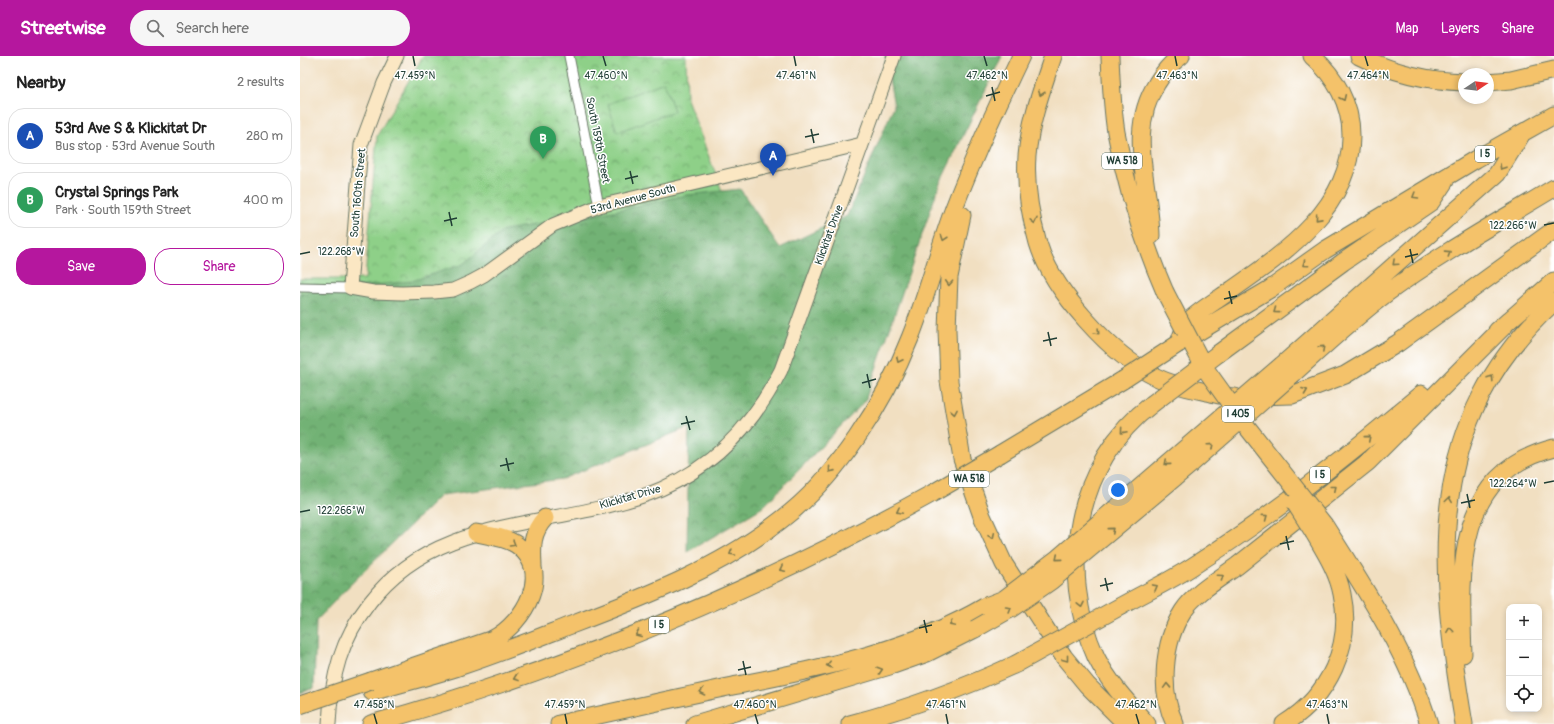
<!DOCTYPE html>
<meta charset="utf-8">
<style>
:root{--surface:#fff;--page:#f6f6f6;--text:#222;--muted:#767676;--line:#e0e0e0;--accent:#b5179e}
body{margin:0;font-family:Pangolin,sans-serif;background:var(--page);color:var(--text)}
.controls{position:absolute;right:12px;bottom:12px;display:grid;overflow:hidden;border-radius:8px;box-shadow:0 2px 6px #0003}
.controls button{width:36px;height:36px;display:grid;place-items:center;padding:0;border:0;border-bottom:1px solid var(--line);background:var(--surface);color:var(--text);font:20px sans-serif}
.compass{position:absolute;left:1158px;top:12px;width:36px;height:36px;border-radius:50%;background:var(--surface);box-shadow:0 2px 6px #0003;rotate:77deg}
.you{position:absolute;left:818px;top:434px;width:14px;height:14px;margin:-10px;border:3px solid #fff;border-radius:50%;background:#1a73e8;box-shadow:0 0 0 6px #1a73e833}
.badge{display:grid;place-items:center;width:26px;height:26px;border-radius:50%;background:var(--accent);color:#fff;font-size:13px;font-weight:700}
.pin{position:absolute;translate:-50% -33px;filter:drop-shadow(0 1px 2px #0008)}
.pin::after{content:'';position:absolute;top:21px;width:14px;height:12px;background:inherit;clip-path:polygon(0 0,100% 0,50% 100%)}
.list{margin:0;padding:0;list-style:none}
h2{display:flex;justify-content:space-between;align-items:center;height:52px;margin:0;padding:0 16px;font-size:17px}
h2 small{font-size:13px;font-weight:400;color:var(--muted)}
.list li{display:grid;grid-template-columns:26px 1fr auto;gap:12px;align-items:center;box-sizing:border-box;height:56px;margin:0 8px 8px;padding:0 8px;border:1px solid var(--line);border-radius:16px}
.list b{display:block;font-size:15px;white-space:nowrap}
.list p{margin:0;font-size:13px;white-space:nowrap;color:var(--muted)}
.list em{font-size:13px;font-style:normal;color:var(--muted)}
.actions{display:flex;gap:8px;padding:12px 16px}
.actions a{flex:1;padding:9px 0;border:1px solid var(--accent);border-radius:16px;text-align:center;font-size:14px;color:var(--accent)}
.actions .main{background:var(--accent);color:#fff}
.icon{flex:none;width:22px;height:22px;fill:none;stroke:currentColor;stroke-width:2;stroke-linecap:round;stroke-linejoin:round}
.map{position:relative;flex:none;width:1254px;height:668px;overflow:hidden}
header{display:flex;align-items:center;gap:24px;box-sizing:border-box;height:56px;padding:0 20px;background:var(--accent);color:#fff}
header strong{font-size:19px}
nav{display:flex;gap:22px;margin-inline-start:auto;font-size:14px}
.search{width:280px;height:36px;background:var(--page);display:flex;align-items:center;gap:10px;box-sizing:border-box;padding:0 14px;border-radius:22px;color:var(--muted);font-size:15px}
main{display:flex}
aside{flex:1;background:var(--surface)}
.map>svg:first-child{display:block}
</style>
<header>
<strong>Streetwise</strong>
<div class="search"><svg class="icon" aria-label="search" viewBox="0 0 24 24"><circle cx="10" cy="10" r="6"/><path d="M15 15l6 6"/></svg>Search here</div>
<nav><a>Map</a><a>Layers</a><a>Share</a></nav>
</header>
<main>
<aside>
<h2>Nearby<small>2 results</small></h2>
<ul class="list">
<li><span class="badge" style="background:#1a4fb4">A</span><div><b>53rd Ave S &amp; Klickitat Dr</b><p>Bus stop · 53rd Avenue South</p></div><em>280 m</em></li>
<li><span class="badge" style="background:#2e9e5b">B</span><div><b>Crystal Springs Park</b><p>Park · South 159th Street</p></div><em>400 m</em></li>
</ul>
<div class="actions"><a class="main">Save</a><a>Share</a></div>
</aside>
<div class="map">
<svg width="1254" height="668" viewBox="0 0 1254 668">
<defs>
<pattern id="forest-crowns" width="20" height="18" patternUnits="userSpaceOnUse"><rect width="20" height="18" fill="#72b274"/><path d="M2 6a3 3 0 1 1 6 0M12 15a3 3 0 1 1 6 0" fill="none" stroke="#5d9260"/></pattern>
<pattern id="park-crowns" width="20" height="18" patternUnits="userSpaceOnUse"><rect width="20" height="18" fill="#8ed088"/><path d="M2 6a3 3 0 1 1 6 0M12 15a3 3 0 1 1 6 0" fill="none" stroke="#73aa70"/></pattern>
</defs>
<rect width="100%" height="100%" fill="#fff"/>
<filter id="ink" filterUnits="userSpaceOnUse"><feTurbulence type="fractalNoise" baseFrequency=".025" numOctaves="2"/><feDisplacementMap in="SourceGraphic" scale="8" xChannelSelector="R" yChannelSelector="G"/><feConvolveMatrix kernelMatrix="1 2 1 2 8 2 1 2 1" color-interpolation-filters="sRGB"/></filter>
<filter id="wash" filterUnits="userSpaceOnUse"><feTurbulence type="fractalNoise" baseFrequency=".012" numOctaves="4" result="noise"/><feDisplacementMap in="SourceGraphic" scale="16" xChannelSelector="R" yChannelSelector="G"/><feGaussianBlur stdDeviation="0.9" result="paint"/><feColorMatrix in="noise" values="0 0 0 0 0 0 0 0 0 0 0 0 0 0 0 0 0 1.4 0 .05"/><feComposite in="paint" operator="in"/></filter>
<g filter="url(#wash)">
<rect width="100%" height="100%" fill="#f1dfc1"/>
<path fill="url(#forest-crowns)" stroke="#487854" d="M585,0H702L639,129L565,345L463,451L387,496L389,371L262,423L141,439L43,536L16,565L14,632L0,637V237L50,232L163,208L204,174L299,158L387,139L440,133L480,192L547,160L594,50Z"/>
<path fill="url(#park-crowns)" stroke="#56865e" d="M123,0H386L387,43L422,135L387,139L299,158L204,174L163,208L112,225L0,237V223H65L77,80Z"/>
<path fill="#8ed088" stroke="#56865e" d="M364,26L374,55L317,76L308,48Z"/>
</g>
<g filter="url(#ink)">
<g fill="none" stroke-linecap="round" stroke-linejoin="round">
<defs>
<path id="street" d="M269,0L299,150
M0,231L50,232"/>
<path id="secondary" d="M97,0L84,27L61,89L50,232L73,236L102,237L134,236L153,234L171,226L184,219L253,169L299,150L562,88
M29,668C31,621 41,583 70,546C140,454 265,474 361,433C416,409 455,366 481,314L594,0"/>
<path id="highway" d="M753,0C742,33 730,65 727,100C725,128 730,159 738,187C752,234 812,300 856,321C870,328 887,332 902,335C913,337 924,341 935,341
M810,0C811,25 812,51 816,76C826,131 843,185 865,236
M1059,0C1091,16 1128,25 1164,26
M1188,26L1211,24L1254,14
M662,159L649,221L647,274L649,325L662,403L682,460L704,508L764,601L787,629L826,668
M851,180C850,127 826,76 857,27C863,17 871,7 881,0
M1197,275L1254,225
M880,284C882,279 884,272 887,267C893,258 922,241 933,233C985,197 1052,150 1051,79C1051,48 1035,20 1012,0
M878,288L970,233L1025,194L1176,103L1254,59
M919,297L1043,206L1131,146L1145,125
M982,309L1197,118L1221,79
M993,318C1024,290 1054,262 1087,237C1140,198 1198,166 1254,132
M959,340L992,339L1045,319L1098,287L1254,174
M700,398L823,324
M1025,470C1065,533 1107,596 1129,668
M233,510C232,491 231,477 245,462
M821,550C844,537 868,526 890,512C972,460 1047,400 1121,338
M1163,598C1160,516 1154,417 1254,392
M71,625L193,583C224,567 254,516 217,489C206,481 190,480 176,477
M72,636C102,627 132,620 161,610C198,598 235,583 271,569C345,541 418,513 481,464C536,423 585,346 610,282C627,240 638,195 654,152C674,100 697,50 721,0
M71,668C267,613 455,535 633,437
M259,668C317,655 375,642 433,630C521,612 608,596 686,550
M395,668L593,609L627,597L675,573
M550,668C607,653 662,633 716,608
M847,668C828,647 809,627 796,601C757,516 775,406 852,348
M875,668C859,635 863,586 883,555C895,537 919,523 937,510L1068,406L1205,269
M984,668C1029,640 1053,590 1042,538C1038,516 1025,496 1014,477
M1164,668C1137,509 1123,366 1254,246"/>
</defs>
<use href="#street" stroke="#687665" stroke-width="11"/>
<use href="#secondary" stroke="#687665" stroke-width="15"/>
<use href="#highway" stroke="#687665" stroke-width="19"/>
<use href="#street" stroke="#fff" stroke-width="9"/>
<use href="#secondary" stroke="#fbe7c3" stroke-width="13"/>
<use href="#highway" stroke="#f4c26a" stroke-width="17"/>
<defs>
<path id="highway-bridge" d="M865,236L904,311L947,371L1025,470
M823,324L878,288
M852,348L919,297
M633,437L700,398
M995,447L1014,477
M686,550L704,543L758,502L982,309
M675,573L712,552L751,525L890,409L993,318
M716,608L821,550
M0,649L71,625"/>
</defs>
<use href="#highway-bridge" stroke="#687665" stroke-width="19" stroke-linecap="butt"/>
<use href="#highway-bridge" stroke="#f4c26a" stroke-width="17"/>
</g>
<defs><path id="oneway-chevron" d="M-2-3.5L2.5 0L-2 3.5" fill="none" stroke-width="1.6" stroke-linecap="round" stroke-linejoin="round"/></defs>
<g stroke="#7f794c">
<use href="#oneway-chevron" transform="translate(741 37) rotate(109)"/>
<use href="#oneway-chevron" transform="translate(1043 42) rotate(65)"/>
<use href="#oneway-chevron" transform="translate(1202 111) rotate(122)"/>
<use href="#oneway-chevron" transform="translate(1115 140) rotate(149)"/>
<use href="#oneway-chevron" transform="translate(1018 162) rotate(132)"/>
<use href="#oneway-chevron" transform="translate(734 165) rotate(78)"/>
<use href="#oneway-chevron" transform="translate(644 182) rotate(109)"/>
<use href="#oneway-chevron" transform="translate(1148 197) rotate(-33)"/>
<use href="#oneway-chevron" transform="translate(1095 207) rotate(138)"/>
<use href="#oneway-chevron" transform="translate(1005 208) rotate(145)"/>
<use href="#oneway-chevron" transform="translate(649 227) rotate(93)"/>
<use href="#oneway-chevron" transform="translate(976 255) rotate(144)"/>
<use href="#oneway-chevron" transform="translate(797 276) rotate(46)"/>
<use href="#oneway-chevron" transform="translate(1022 292) rotate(-42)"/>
<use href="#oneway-chevron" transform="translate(599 304) rotate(116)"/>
<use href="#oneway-chevron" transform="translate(1191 322) rotate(-57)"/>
<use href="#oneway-chevron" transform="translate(1005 335) rotate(-21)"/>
<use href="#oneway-chevron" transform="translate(654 356) rotate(80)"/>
<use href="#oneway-chevron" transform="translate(823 375) rotate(131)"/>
<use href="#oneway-chevron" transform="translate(1068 382) rotate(-40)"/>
<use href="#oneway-chevron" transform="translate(911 390) rotate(-42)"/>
<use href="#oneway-chevron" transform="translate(867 407) rotate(139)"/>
<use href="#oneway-chevron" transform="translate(531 414) rotate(129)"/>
<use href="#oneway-chevron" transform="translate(1034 432) rotate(-39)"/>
<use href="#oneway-chevron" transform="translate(1149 444) rotate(-82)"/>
<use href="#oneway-chevron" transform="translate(599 455) rotate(153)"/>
<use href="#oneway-chevron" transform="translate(965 461) rotate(-37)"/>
<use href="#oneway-chevron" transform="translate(812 474) rotate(-40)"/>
<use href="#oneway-chevron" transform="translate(692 480) rotate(65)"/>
<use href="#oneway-chevron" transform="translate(213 488) rotate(31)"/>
<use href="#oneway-chevron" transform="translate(432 497) rotate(150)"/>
<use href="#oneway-chevron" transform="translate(758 502) rotate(140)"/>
<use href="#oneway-chevron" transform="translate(482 513) rotate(153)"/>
<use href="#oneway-chevron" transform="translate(921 521) rotate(-35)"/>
<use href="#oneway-chevron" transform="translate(855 531) rotate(-29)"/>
<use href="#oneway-chevron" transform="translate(781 549) rotate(78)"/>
<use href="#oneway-chevron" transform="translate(709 553) rotate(-31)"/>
<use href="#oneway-chevron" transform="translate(652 568) rotate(153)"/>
<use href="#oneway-chevron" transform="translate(1150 574) rotate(-97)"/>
<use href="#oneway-chevron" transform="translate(338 578) rotate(157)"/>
<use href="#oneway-chevron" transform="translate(766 603) rotate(52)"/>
<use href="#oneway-chevron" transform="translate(529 609) rotate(167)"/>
<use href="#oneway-chevron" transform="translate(580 614) rotate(-18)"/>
<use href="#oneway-chevron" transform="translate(216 622) rotate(160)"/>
<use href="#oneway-chevron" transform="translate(867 630) rotate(-92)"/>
<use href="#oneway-chevron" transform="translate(402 636) rotate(168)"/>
</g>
</g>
<path fill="none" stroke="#1f3d34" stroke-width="1.5" d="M113,0L115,10M303,0L306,10M494,0L496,10M684,0L687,10M875,0L877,10M1065,0L1068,10M692,31L695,45M686,40L700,36M511,73L514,87M505,81L519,78M330,115L333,128M325,123L338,120M149,156L152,170M144,165L157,162M1244,169L1254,167M1110,193L1113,207M0,198L10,196M1105,201L1118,198M929,235L932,248M924,243L937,240M748,276L751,290M743,285L757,282M567,318L570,332M562,327L576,323M386,360L390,374M381,368L395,365M206,402L209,415M200,410L214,407M1244,427L1254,425M1167,438L1170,452M1161,447L1175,444M0,456L10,454M986,480L989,494M980,488L994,485M805,522L808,535M800,530L813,527M624,564L627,577M619,572L632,569M443,605L446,619M438,614L451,611M74,658L77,668M265,658L267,668M455,658L458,668M646,658L648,668M836,658L839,668M1027,658L1029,668"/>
<g text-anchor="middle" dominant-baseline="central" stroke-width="3" stroke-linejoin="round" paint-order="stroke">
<g fill="#fff" stroke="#627771" stroke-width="1">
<rect x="1175" y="90" width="20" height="16" rx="3"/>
<rect x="802" y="97" width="40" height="16" rx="3"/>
<rect x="922" y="350" width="32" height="16" rx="3"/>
<rect x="1010" y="411" width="20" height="16" rx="3"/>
<rect x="649" y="415" width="40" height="16" rx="3"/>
<rect x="349" y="561" width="20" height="16" rx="3"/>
</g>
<g font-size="10" font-weight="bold" fill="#1f3d34">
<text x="1185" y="98">I 5</text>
<text x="822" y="105">WA 518</text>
<text x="938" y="358">I 405</text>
<text x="1020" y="419">I 5</text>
<text x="669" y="423">WA 518</text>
<text x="359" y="569">I 5</text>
</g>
<g font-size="11" fill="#1f3d34" stroke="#fff">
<text transform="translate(298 84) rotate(79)">South 159th Street</text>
<text transform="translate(58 137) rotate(-85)">South 160th Street</text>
<text transform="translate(333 143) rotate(-15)">53rd Avenue South</text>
<text transform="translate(529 179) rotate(-70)">Klickitat Drive</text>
<text transform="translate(330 441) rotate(-16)">Klickitat Drive</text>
</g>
</g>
<g font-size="10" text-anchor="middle" fill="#1f3d34" stroke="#fff" stroke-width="3" stroke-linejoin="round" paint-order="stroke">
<text x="115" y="23">47.459°N</text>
<text x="306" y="23">47.460°N</text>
<text x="877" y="23">47.463°N</text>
<text x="496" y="23">47.461°N</text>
<text x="687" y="23">47.462°N</text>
<text x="1068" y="23">47.464°N</text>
<text x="1213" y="173">122.266°W</text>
<text x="41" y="199">122.268°W</text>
<text x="1213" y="431">122.264°W</text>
<text x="41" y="458">122.266°W</text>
<text x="74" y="652">47.458°N</text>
<text x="265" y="652">47.459°N</text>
<text x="455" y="652">47.460°N</text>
<text x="646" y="652">47.461°N</text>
<text x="836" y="652">47.462°N</text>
<text x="1027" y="652">47.463°N</text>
</g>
</svg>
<div class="controls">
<button>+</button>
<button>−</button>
<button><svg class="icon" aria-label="locate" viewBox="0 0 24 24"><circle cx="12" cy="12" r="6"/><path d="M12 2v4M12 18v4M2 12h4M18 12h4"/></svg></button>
</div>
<svg class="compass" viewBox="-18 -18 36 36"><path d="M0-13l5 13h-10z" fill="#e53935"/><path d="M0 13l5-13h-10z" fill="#767676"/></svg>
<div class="you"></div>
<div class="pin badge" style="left:473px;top:120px;background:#1a4fb4">A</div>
<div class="pin badge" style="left:243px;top:103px;background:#2e9e5b">B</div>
</div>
</main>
